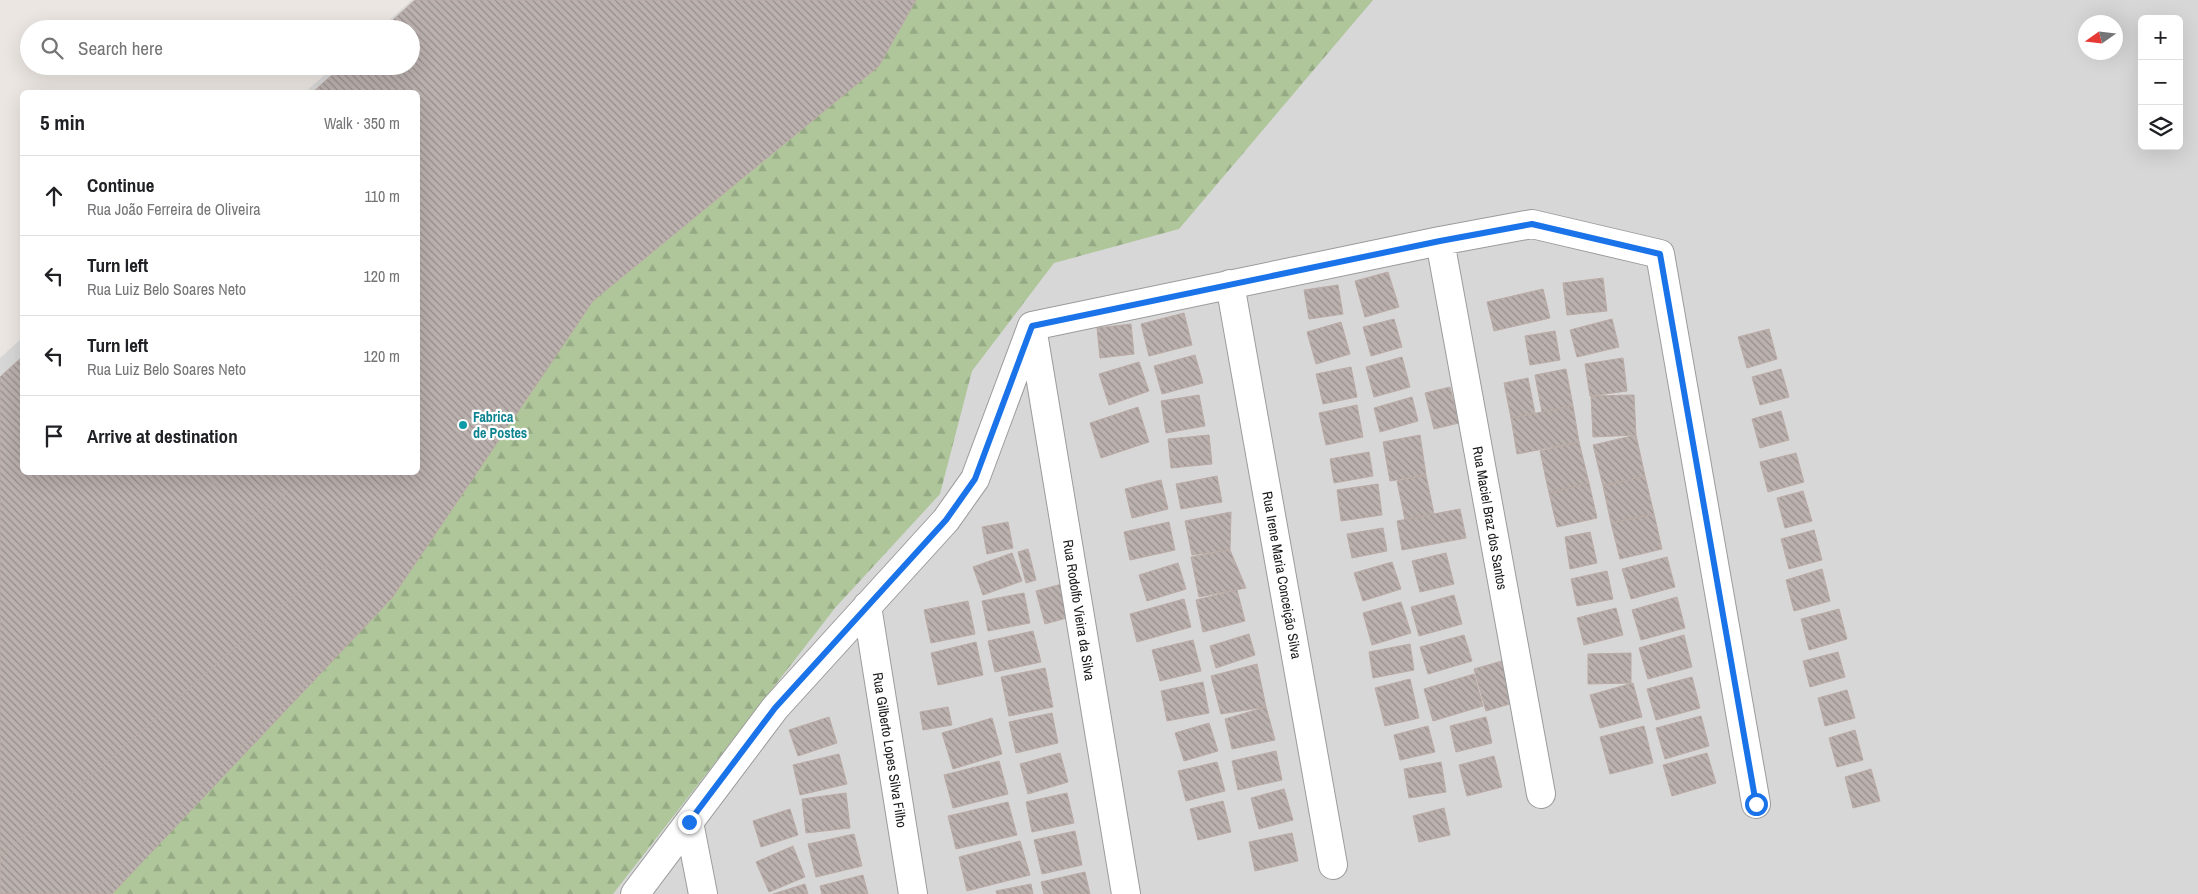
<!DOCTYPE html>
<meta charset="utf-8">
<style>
:root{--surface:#fff;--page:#f6f6f6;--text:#202124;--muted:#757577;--line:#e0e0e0}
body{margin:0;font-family:"Archivo Narrow",sans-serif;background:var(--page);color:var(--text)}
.controls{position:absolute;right:15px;top:15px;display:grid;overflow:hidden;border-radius:8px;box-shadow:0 5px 20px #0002}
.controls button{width:45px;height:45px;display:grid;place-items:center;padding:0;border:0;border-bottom:1px solid var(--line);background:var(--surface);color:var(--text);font:25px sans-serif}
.compass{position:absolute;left:2078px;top:15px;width:45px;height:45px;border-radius:50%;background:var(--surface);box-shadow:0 5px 20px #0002;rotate:256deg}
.stop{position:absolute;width:15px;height:15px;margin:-11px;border:4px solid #1a73e8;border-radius:50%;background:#fff}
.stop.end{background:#1a73e8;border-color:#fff;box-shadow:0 1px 5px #0008}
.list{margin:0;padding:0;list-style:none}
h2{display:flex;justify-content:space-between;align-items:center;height:65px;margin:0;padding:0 20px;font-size:21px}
h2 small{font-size:16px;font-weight:400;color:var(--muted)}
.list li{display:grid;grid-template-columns:32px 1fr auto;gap:15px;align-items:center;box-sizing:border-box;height:80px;padding:0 20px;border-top:1px solid var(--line)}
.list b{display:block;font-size:19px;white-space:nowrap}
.list p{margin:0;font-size:16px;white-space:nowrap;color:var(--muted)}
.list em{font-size:16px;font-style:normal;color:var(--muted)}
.icon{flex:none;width:28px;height:28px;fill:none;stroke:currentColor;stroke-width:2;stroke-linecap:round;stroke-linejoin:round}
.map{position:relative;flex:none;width:2198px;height:894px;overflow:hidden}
.search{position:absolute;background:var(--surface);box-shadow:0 5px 20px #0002;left:20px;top:20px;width:400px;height:55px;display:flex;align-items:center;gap:12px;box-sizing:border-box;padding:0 18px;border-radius:28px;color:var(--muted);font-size:19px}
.panel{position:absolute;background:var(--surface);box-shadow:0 5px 20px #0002;left:20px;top:90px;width:400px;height:385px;border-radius:8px}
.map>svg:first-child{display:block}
</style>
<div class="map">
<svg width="2198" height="894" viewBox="0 0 2198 894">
<defs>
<pattern id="forest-firs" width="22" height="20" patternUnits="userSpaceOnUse" patternTransform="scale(1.25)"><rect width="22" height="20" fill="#aec69a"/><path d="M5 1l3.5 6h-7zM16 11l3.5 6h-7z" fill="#95aa84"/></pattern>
<pattern id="building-back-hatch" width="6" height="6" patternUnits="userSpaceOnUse" patternTransform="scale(1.25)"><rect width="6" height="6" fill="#bbb1ae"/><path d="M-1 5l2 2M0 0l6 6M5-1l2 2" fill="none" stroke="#978f8d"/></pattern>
</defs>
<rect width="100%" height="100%" fill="#ebe6e1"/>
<path fill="#d8d7d8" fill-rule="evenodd" d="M412,0H2198V894H0V358L22,338V472H418V92H305L335,66H411V29H379ZM2142,19H2179V146H2142ZM2086,22H2116V52H2086Z"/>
<path fill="url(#forest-firs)" d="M916,0H1373L1179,229L1054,263L972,371L940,494L835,608L613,894H112L593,301L879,66Z"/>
<path fill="url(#building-back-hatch)" stroke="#bbaba5" d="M415,0H916L879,66L593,301L392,598L112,894H0V377L22,357V472H418V92H313L342,66H411V29H383Z
M1388,272L1399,307L1365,317L1355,281Z
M1603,278L1607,311L1567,315L1563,283Z
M1338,285L1343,314L1309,319L1304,290Z
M1543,289L1550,318L1494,331L1487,302Z
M1184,313L1192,345L1149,356L1141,324Z
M1394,319L1402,347L1371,356L1363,327Z
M1612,319L1619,347L1577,357L1570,330Z
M1341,322L1350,354L1316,364L1307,332Z
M1131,324L1134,354L1100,358L1097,328Z
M1769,329L1777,359L1747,368L1738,337Z
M1555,331L1560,360L1530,365L1525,336Z
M1195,355L1203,383L1162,394L1154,366Z
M1402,357L1410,387L1374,397L1366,367Z
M1623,358L1627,391L1590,396L1585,364Z
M1139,362L1149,391L1109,405L1099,374Z
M1351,367L1357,397L1323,404L1316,374Z
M1566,369L1573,406L1542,412L1535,375Z
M1781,369L1789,397L1760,405L1752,377Z
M1528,378L1535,413L1511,418L1504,383Z
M1450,387L1459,423L1434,429L1425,393Z
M1199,395L1205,426L1166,433L1161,401Z
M1634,395L1636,435L1593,437L1591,396Z
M1412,397L1418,421L1380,432L1374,408Z
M1357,405L1363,437L1326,445L1319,413Z
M1573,406L1579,442L1517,454L1511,418Z
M1138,407L1149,442L1101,458L1090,423Z
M1781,411L1789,440L1760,448L1752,419Z
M1209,435L1212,464L1171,468L1168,439Z
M1420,435L1426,475L1390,481L1383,442Z
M1636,435L1645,476L1603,486L1593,445Z
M1579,442L1589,483L1549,493L1540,451Z
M1369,452L1373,476L1334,483L1330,459Z
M1796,453L1804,482L1768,492L1760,462Z
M204,472H266L285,495L245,522Z
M1426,475L1434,514L1405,520L1397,481Z
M1217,476L1222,502L1181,509L1176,484Z
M1645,476L1654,514L1611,523L1603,486Z
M1161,480L1168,509L1132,518L1125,489Z
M1589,483L1597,518L1557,527L1549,493Z
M1378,484L1382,515L1341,521L1337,490Z
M1803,491L1812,521L1785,528L1777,498Z
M1460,509L1466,538L1402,550L1397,521Z
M1231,512L1230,550L1192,555L1185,521Z
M1654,514L1662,549L1620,559L1611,523Z
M1008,522L1013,548L987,554L982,527Z
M1169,522L1175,550L1130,560L1124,532Z
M1383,528L1387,551L1352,558L1347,534Z
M1814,530L1822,560L1789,569L1781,539Z
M1590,532L1597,563L1570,569L1565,537Z
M1028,549L1036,580L1026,583L1018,552Z
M1230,550L1246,588L1199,597L1191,557Z
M1012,553L1022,581L983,595L973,567Z
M1446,553L1454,584L1420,592L1412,561Z
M1667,557L1675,587L1631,599L1622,569Z
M1392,562L1401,589L1363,601L1354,573Z
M1178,563L1186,589L1147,601L1139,575Z
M329,564L378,613L91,894H0V857Z
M1822,569L1830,601L1794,611L1786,580Z
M1607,571L1613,599L1577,606L1571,579Z
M1062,584L1070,617L1045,624L1036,591Z
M1237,590L1245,621L1203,632L1196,600Z
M1024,593L1030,623L988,631L982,601Z
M1454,595L1462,624L1419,636L1411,607Z
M1677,597L1685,628L1641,640L1632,610Z
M1184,599L1191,627L1137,642L1130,614Z
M968,601L975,634L931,643L924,610Z
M1401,602L1411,633L1372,645L1363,613Z
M1616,608L1623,635L1584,645L1577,618Z
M1839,609L1847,639L1809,650L1801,619Z
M1033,631L1041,662L995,672L988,641Z
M1249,634L1255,655L1216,668L1210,646Z
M1464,635L1472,661L1428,674L1420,647Z
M1684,635L1692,667L1648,679L1639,648Z
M1193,640L1201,671L1160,681L1152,650Z
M976,642L983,675L938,685L931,653Z
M1410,644L1414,670L1373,678L1369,652Z
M1838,652L1845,677L1810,687L1803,661Z
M1631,653V683L1588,684V654Z
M1502,661L1513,703L1486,711L1474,669Z
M1257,664L1266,707L1221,714L1211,676Z
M1045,668L1053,707L1009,716L1001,677Z
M1474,674L1483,706L1433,721L1424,689Z
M1692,677L1700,708L1656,720L1647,689Z
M1410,679L1419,718L1385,726L1375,688Z
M1203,682L1209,713L1167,721L1161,691Z
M1633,683L1642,717L1600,728L1590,695Z
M1847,690L1855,718L1825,726L1818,698Z
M948,707L952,725L923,730L920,712Z
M1266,707L1275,740L1232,749L1225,719Z
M1052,713L1058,743L1016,753L1009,722Z
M1701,716L1709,746L1665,759L1656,728Z
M829,717L837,743L798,756L789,730Z
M1486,717L1492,743L1456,752L1450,726Z
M992,718L1002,754L953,769L942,733Z
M1209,723L1218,751L1184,761L1175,733Z
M1428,726L1435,752L1400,760L1394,735Z
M1644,726L1653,763L1610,774L1600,737Z
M1855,730L1863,760L1837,767L1829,738Z
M1276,751L1282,780L1238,790L1232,761Z
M1060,753L1068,782L1028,794L1020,764Z
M1707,753L1716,783L1672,796L1663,765Z
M839,754L847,784L800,795L793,765Z
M1494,756L1502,787L1467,796L1459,765Z
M999,761L1008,794L953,808L944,775Z
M1217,762L1225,791L1186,801L1178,771Z
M1441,762L1446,792L1409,798L1404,769Z
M1871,769L1880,801L1853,808L1845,777Z
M1284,789L1293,820L1259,829L1251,798Z
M846,793L850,828L806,833L802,799Z
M1067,793L1074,823L1032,832L1026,802Z
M1223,801L1231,832L1198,840L1190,809Z
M1008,802L1017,835L956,849L948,816Z
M1444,808L1450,835L1419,842L1413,816Z
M790,809L798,835L761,847L753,821Z
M1075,831L1082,865L1042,874L1034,840Z
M1292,833L1298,861L1255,871L1249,842Z
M854,834L862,866L816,877L808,844Z
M1020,841L1030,875L967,891L959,857Z
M793,846L805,877L769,892L756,862Z
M1085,872L1090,894H1044L1041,882Z
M863,875L868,894H822L820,886Z
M805,884L808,894H773Z
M1031,884L1033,894H997L996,891Z"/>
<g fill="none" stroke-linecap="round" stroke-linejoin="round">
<defs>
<path id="street" d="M1440,241L1541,794
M1230,284L1333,865
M1032,327L1126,894
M867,606L913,894
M689,822L703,894
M635,894L775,708L946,520L975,479L1032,326L1440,241L1532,224L1660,254L1756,804"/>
</defs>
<use href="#street" stroke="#9b9b9b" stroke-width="30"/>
<use href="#street" stroke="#fff" stroke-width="28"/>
</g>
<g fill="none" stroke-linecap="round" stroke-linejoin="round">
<path stroke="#1a73e8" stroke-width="6" d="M689,822L775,708L946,520L975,479L1032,326L1440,241L1532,224L1660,254L1756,804"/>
</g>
<circle fill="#0f9aa8" stroke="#fff" stroke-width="2" cx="463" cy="425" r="5"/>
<g text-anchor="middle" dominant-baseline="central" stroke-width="4.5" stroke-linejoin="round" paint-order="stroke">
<g font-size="14" font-weight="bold" fill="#0d838f" stroke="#fff" text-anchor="start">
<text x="473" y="417">Fabrica<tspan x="473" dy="16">de Postes</tspan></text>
</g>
<g font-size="14" fill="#1a1a1a" stroke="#fff">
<text transform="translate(1490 518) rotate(80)">Rua Maciel Braz dos Santos</text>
<text transform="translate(1282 575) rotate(80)">Rua Irene Maria Conceição Silva</text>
<text transform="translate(1079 610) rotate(81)">Rua Rodolfo Vieira da Silva</text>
<text transform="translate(890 750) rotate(81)">Rua Gilberto Lopes Silva Filho</text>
</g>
</g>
</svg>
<div class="controls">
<button>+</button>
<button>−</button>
<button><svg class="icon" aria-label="layers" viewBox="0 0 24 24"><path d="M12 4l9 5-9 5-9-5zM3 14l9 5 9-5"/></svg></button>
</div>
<svg class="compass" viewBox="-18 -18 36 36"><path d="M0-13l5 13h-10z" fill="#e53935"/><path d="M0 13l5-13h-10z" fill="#757577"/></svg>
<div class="stop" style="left:1756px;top:804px"></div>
<div class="stop end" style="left:689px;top:822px"></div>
<div class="search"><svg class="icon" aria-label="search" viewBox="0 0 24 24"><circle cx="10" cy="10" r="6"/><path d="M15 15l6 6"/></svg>Search here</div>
<section class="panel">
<h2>5 min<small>Walk · 350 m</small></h2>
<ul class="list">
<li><svg class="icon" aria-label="ahead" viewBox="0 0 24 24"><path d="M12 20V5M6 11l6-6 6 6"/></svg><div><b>Continue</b><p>Rua João Ferreira de Oliveira</p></div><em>110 m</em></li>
<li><svg class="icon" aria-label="left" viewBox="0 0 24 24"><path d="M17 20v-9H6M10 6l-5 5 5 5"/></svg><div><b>Turn left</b><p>Rua Luiz Belo Soares Neto</p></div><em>120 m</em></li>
<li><svg class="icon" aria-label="left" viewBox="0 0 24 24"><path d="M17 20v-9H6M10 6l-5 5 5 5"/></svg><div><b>Turn left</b><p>Rua Luiz Belo Soares Neto</p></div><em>120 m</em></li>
<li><svg class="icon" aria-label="arrive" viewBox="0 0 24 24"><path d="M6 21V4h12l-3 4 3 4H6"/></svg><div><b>Arrive at destination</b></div></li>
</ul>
</section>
</div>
